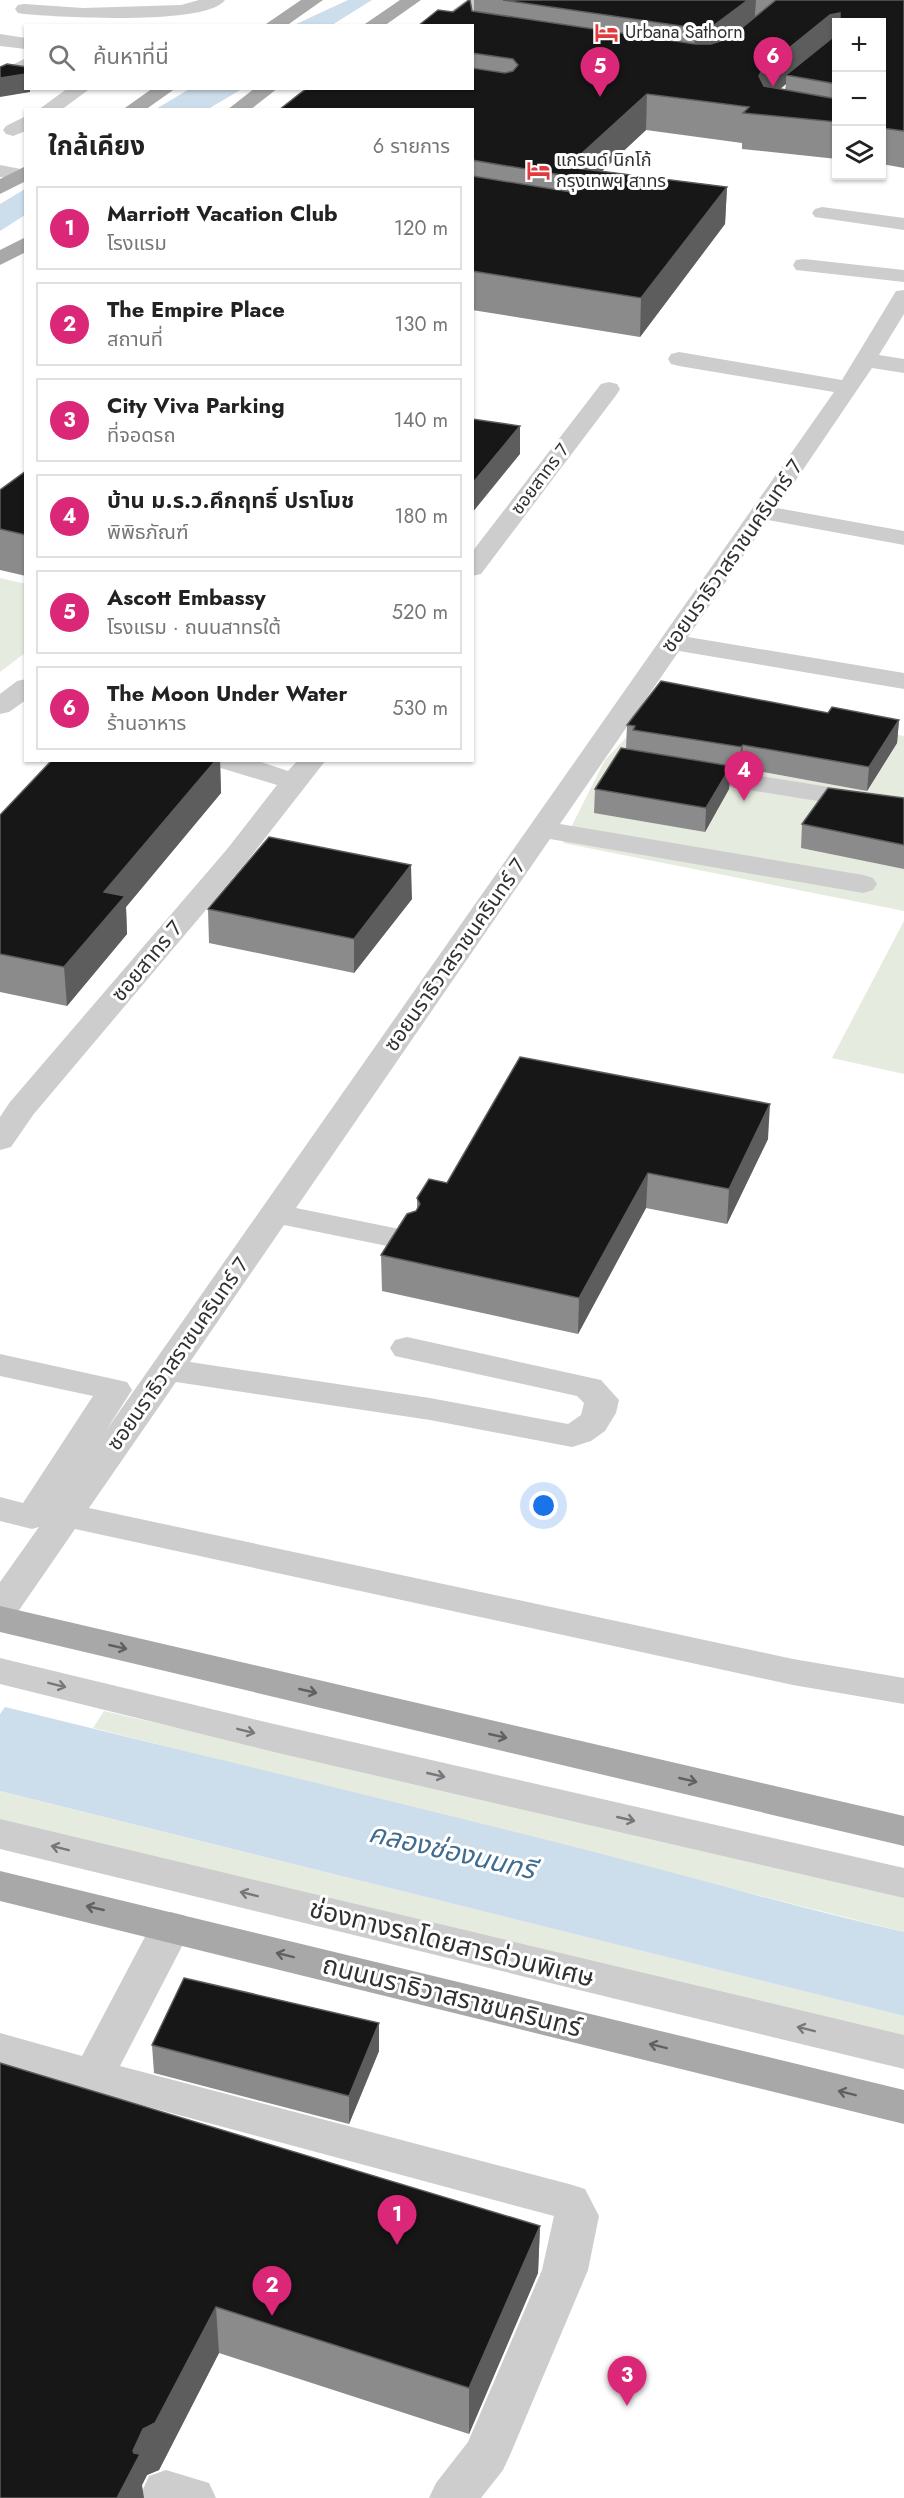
<!DOCTYPE html>
<html lang="th">
<meta charset="utf-8">
<style>
:root{--surface:#fff;--page:#f6f6f6;--text:#222;--muted:#767676;--line:#e0e0e0;--accent:#db2777}
body{margin:0;font-family:Jost,"Noto Sans Thai",sans-serif;background:var(--page);color:var(--text)}
.controls{position:absolute;right:18px;top:18px;display:grid;overflow:hidden;border-radius:0px;box-shadow:0 2px 4px #0004}
.controls button{width:54px;height:54px;display:grid;place-items:center;padding:0;border:0;border-bottom:2px solid var(--line);background:var(--surface);color:var(--text);font:30px sans-serif}
.you{position:absolute;left:544px;top:1506px;width:21px;height:21px;margin:-15px;border:4px solid #fff;border-radius:50%;background:#1a73e8;box-shadow:0 0 0 9px #1a73e833}
.badge{display:grid;place-items:center;width:39px;height:39px;border-radius:50%;background:var(--accent);color:#fff;font-size:20px;font-weight:700}
.pin{position:absolute;translate:-50% -50px;filter:drop-shadow(0 2px 3px #0008)}
.pin::after{content:'';position:absolute;top:32px;width:21px;height:18px;background:inherit;clip-path:polygon(0 0,100% 0,50% 100%)}
.list{margin:0;padding:0;list-style:none}
h2{display:flex;justify-content:space-between;align-items:center;height:78px;margin:0;padding:0 24px;font-size:26px}
h2 small{font-size:20px;font-weight:400;color:var(--muted)}
.list li{display:grid;grid-template-columns:39px 1fr auto;gap:18px;align-items:center;box-sizing:border-box;height:84px;margin:0 12px 12px;padding:0 12px;border:2px solid var(--line);border-radius:0px}
.list b{display:block;font-size:22px;white-space:nowrap}
.list p{margin:0;font-size:20px;white-space:nowrap;color:var(--muted)}
.list em{font-size:20px;font-style:normal;color:var(--muted)}
.icon{flex:none;width:33px;height:33px;fill:none;stroke:currentColor;stroke-width:2;stroke-linecap:round;stroke-linejoin:round}
.map{position:relative;flex:none;width:904px;height:2498px;overflow:hidden}
.search{position:absolute;background:var(--surface);box-shadow:0 2px 4px #0004;left:24px;top:24px;width:450px;height:66px;display:flex;align-items:center;gap:15px;box-sizing:border-box;padding:0 21px;border-radius:0px;color:var(--muted);font-size:22px}
.panel{position:absolute;background:var(--surface);box-shadow:0 2px 4px #0004;left:24px;top:108px;width:450px;height:654px;border-radius:0px}
.map>svg:first-child{display:block}
</style>
<div class="map">
<svg width="904" height="2498" viewBox="0 0 904 2498">
<rect width="100%" height="100%" fill="#fff"/>
<path fill="#e5ecdf" d="M0,578L26,584L25,653L0,672Z
M669,692L904,736V911L563,843L605,760Z
M904,921V1074L832,1058Z
M104,1711L904,1895V1932L93,1728Z
M0,1791L904,2016V2038L0,1821Z"/>
<path fill="#ccddeb" d="M348,0H372L332,25H294Z
M191,88H242V89L208,109H156Z
M25,189V215L0,231V204Z
M5,1707C204,1756 403,1803 602,1854C703,1880 802,1909 904,1932V2016L0,1791V1714Z"/>
<g fill="none" stroke-linecap="round" stroke-linejoin="round">
<path fill="#cdcdcd" fill-rule="evenodd" d="M199,0H225C207,26 57,17 24,14L18,13L15,9L18,5L24,4L83,8L181,5Z
M467,0H488L456,26H438L440,19Z
M0,34L26,38V49L0,46Z
M26,58V72L0,85V71Z
M68,88H91L61,110H38Z
M26,116V131L13,136L6,134L3,130L6,126Z
M0,165L26,170V180L0,177Z
M822,207L904,218V230L815,217L812,213L815,209Z
M804,259L904,270V282L796,270L793,265L796,260Z
M904,290V314L879,355L904,359V373L872,368L777,508L904,531V545L768,520L688,637L904,673V689L679,651L560,824L863,875L873,878L877,884L873,890L863,893L550,839L296,1208L414,1232L418,1239L414,1246L402,1249L284,1225L190,1362L430,1398L568,1424L581,1415L584,1403L577,1396L395,1356L390,1348L395,1340L407,1337L601,1380L619,1400L616,1413L605,1431L591,1441L572,1447L430,1420L176,1382L89,1508L793,1659L904,1678V1704L793,1685L75,1529L13,1619L0,1623V1582L39,1527L32,1529L0,1521V1497L23,1503L93,1396L0,1376V1354L127,1382L132,1390L105,1432L834,392L679,366L671,364L668,359L671,354L679,352L842,380L893,296L896,291Z
M609,382L617,384L620,389L617,394L481,574L472,576V552L601,384Z
M26,679V700L9,712L0,714V694L17,681Z
M211,760H255L288,771L298,760H326L248,860L33,1115L11,1147L0,1150V1117L10,1102L228,848L277,785L214,766Z
M685,764L904,799V815L675,778L671,772L675,766Z
M0,1658L274,1724L904,1868V1898L274,1752L0,1684Z
M0,1819L904,2035V2069L0,1849Z
M171,1912L186,1916L192,1927L120,2066L569,2184L585,2189L599,2216L588,2270L510,2455L503,2470L481,2498H429L436,2483L468,2442L542,2270L554,2216L0,2067V2033L82,2056L156,1916Z
M166,2470L209,2483L216,2498H139L149,2476Z"/>
<path fill="#a8a8a8" fill-rule="evenodd" d="M301,0H323L286,26H263Z
M400,0H421L384,26H362Z
M153,88H176L145,110H122Z
M255,88H278L250,110H227Z
M26,166V181L0,194V179Z
M26,237V252L0,265V250Z
M0,1606L904,1816V1846L0,1632Z
M0,1871L904,2090V2124L0,1901Z"/>
</g>
<path fill="#8b8b8b" fill-rule="evenodd" d="M474,0H904V168L882,164V22H837V159L742,149V143L646,130L602,171L727,187L725,224L640,337L472,310V26L453,12L474,11ZM786,84L785,90L780,89L781,88Z
M26,471V576L0,570V490Z
M828,713L899,720L897,743L867,791L741,768L740,771L731,769L729,789L705,832L594,813L595,789L632,750L626,748L627,725Z
M52,760H220L221,793L126,907L127,934L67,1006L0,992V815Z
M904,798V869L801,848L802,824Z
M412,899L354,973L209,943L208,909Z
M768,1139L727,1224L646,1208L578,1334L382,1291L381,1255L416,1211L417,1209V1198L447,1183Z
M152,2045L379,2051L349,2124L154,2073Z
M0,2063L540,2226L538,2273L469,2434L219,2353L159,2470L147,2475L142,2485Z"/>
<path fill="#5d5d5d" d="M748,0H756L754,28L694,63L695,28Z
M840,13L839,22H837V47L786,75V84L761,105L759,76L762,70L830,15Z
M26,74V88H30V92L0,97V78Z
M647,94L646,130L584,188V185L579,178L567,167Z
M727,187L725,224L640,337L641,298Z
M520,426V454L472,513V484Z
M899,720L897,743L867,791L869,767Z
M743,745L741,768L740,771L741,747Z
M204,760H220L221,793L126,907L127,934L67,1006L64,967L104,892Z
M731,766L729,789L705,832L706,808Z
M411,865L412,899L354,973V939Z
M770,1104L768,1139L727,1224L729,1189Z
M648,1173L646,1208L578,1334L579,1298Z
M379,2023V2051L349,2124V2096Z
M540,2226L538,2273L469,2434V2388Z
M216,2307L219,2353L159,2470L147,2475L142,2485L144,2498H117L133,2451L143,2429Z"/>
<path fill="#171717" stroke="#5d5d5d" stroke-width="1.5" d="M469,0H470L472,11L695,44H711L729,38L776,0H904V131L882,128V22H840V13L830,15L762,70L759,76L764,86L837,99V122L743,113L749,107L647,94L567,167L727,187L641,298L472,271V176L571,192L579,190L584,185L579,178L472,160V110H279L307,88H472V68L505,73L513,71L518,65L513,59L472,53V26H418L438,10L453,12Z
M503,0H748L713,26L695,28Z
M837,34V84L786,75Z
M7,64L26,67V74L0,78V67Z
M472,419L520,426L472,484Z
M26,471V535L0,529V490Z
M661,681L828,713L832,707L899,720L869,767L743,745L741,747L633,730L635,726L627,725Z
M621,748L731,766L706,808L595,789Z
M52,760H216L104,892L125,896L64,967L0,954V815Z
M828,788L904,798V845L802,824Z
M269,837L411,865L354,939L208,909Z
M520,1057L770,1104L729,1189L648,1173L579,1298L381,1255L407,1214L416,1211L420,1204L417,1198L429,1179L447,1183Z
M184,1978L379,2023L349,2096L152,2045Z
M0,2063L540,2226L469,2388L216,2307L155,2423L143,2429L133,2451L134,2453L140,2454L117,2498H0Z"/>
<defs><path id="oneway-shaft" d="M-6 0H5M1.5-3L5.5 0L1.5 3" fill="none" stroke-width="1.6" stroke-linecap="round" stroke-linejoin="round" transform="scale(1.5)"/></defs>
<g stroke="#606060">
<use href="#oneway-shaft" transform="translate(118 1647) rotate(13)"/>
<use href="#oneway-shaft" transform="translate(308 1691) rotate(13)"/>
<use href="#oneway-shaft" transform="translate(498 1736) rotate(13)"/>
<use href="#oneway-shaft" transform="translate(688 1780) rotate(13)"/>
<use href="#oneway-shaft" transform="translate(95 1908) rotate(-167)"/>
<use href="#oneway-shaft" transform="translate(285 1955) rotate(-166)"/>
<use href="#oneway-shaft" transform="translate(658 2046) rotate(-166)"/>
<use href="#oneway-shaft" transform="translate(847 2093) rotate(-166)"/>
</g>
<g stroke="#777">
<use href="#oneway-shaft" transform="translate(57 1685) rotate(14)"/>
<use href="#oneway-shaft" transform="translate(246 1731) rotate(14)"/>
<use href="#oneway-shaft" transform="translate(436 1775) rotate(13)"/>
<use href="#oneway-shaft" transform="translate(626 1819) rotate(13)"/>
<use href="#oneway-shaft" transform="translate(60 1848) rotate(-166)"/>
<use href="#oneway-shaft" transform="translate(249 1894) rotate(-166)"/>
<use href="#oneway-shaft" transform="translate(806 2029) rotate(-166)"/>
</g>
<defs>
<symbol id="hotel-bare" viewBox="-9 -9 18 18"><path d="M-6-4.5h1.5V1H6V5H4.5V3h-9V5H-6ZM-4 0a1.8 1.8 0 1 1 3.6 0ZM.5 0V-2.5h3Q6-2.5 6 0Z" fill="#df3a3d" stroke="#fff" stroke-width="2.5" paint-order="stroke"/></symbol>
</defs>
<g fill-rule="evenodd">
<use href="#hotel-bare" x="590" y="16" width="33" height="33"/>
<use href="#hotel-bare" x="522" y="154" width="33" height="33"/>
</g>
<g text-anchor="middle" dominant-baseline="central" stroke-width="6" stroke-linejoin="round" paint-order="stroke">
<g font-size="18" fill="#303030" stroke="#fff" text-anchor="start">
<text x="625" y="32">Urbana Sathorn</text>
<text x="556" y="160">แกรนด์ นิกโก้<tspan x="556" dy="21">กรุงเทพฯ สาทร</tspan></text>
</g>
<g font-size="18" fill="#303030" stroke="#fff">
<text transform="translate(540 479) rotate(-53)">ซอยสาทร 7</text>
</g>
<g font-size="21" fill="#303030" stroke="#fff">
<text transform="translate(732 556) rotate(-55)">ซอยนราธิวาสราชนครินทร์ 7</text>
<text transform="translate(455 955) rotate(-55)">ซอยนราธิวาสราชนครินทร์ 7</text>
<text transform="translate(147 961) rotate(-50)">ซอยสาทร 7</text>
<text transform="translate(178 1354) rotate(-55)">ซอยนราธิวาสราชนครินทร์ 7</text>
</g>
<g font-size="26" fill="#303030" stroke="#fff">
<text transform="translate(452 1943) rotate(14)">ช่องทางรถโดยสารด่วนพิเศษ</text>
<text transform="translate(452 1996) rotate(14)">ถนนนราธิวาสราชนครินทร์</text>
</g>
<g font-size="27" font-style="italic" fill="#406c90" stroke="#fff">
<text transform="translate(452 1851) rotate(13)">คลองช่องนนทรี</text>
</g>
</g>
</svg>
<div class="controls">
<button>+</button>
<button>−</button>
<button><svg class="icon" aria-label="layers" viewBox="0 0 24 24"><path d="M12 4l9 5-9 5-9-5zM3 14l9 5 9-5"/></svg></button>
</div>
<div class="you"></div>
<div class="pin badge" style="left:397px;top:2245px">1</div>
<div class="pin badge" style="left:272px;top:2316px">2</div>
<div class="pin badge" style="left:627px;top:2406px">3</div>
<div class="pin badge" style="left:744px;top:801px">4</div>
<div class="pin badge" style="left:600px;top:97px">5</div>
<div class="pin badge" style="left:773px;top:87px">6</div>
<div class="search"><svg class="icon" aria-label="search" viewBox="0 0 24 24"><circle cx="10" cy="10" r="6"/><path d="M15 15l6 6"/></svg>ค้นหาที่นี่</div>
<section class="panel">
<h2>ใกล้เคียง<small>6 รายการ</small></h2>
<ul class="list">
<li><span class="badge">1</span><div><b>Marriott Vacation Club</b><p>โรงแรม</p></div><em>120 m</em></li>
<li><span class="badge">2</span><div><b>The Empire Place</b><p>สถานที่</p></div><em>130 m</em></li>
<li><span class="badge">3</span><div><b>City Viva Parking</b><p>ที่จอดรถ</p></div><em>140 m</em></li>
<li><span class="badge">4</span><div><b>บ้าน ม.ร.ว.คึกฤทธิ์ ปราโมช</b><p>พิพิธภัณฑ์</p></div><em>180 m</em></li>
<li><span class="badge">5</span><div><b>Ascott Embassy</b><p>โรงแรม · ถนนสาทรใต้</p></div><em>520 m</em></li>
<li><span class="badge">6</span><div><b>The Moon Under Water</b><p>ร้านอาหาร</p></div><em>530 m</em></li>
</ul>
</section>
</div>
